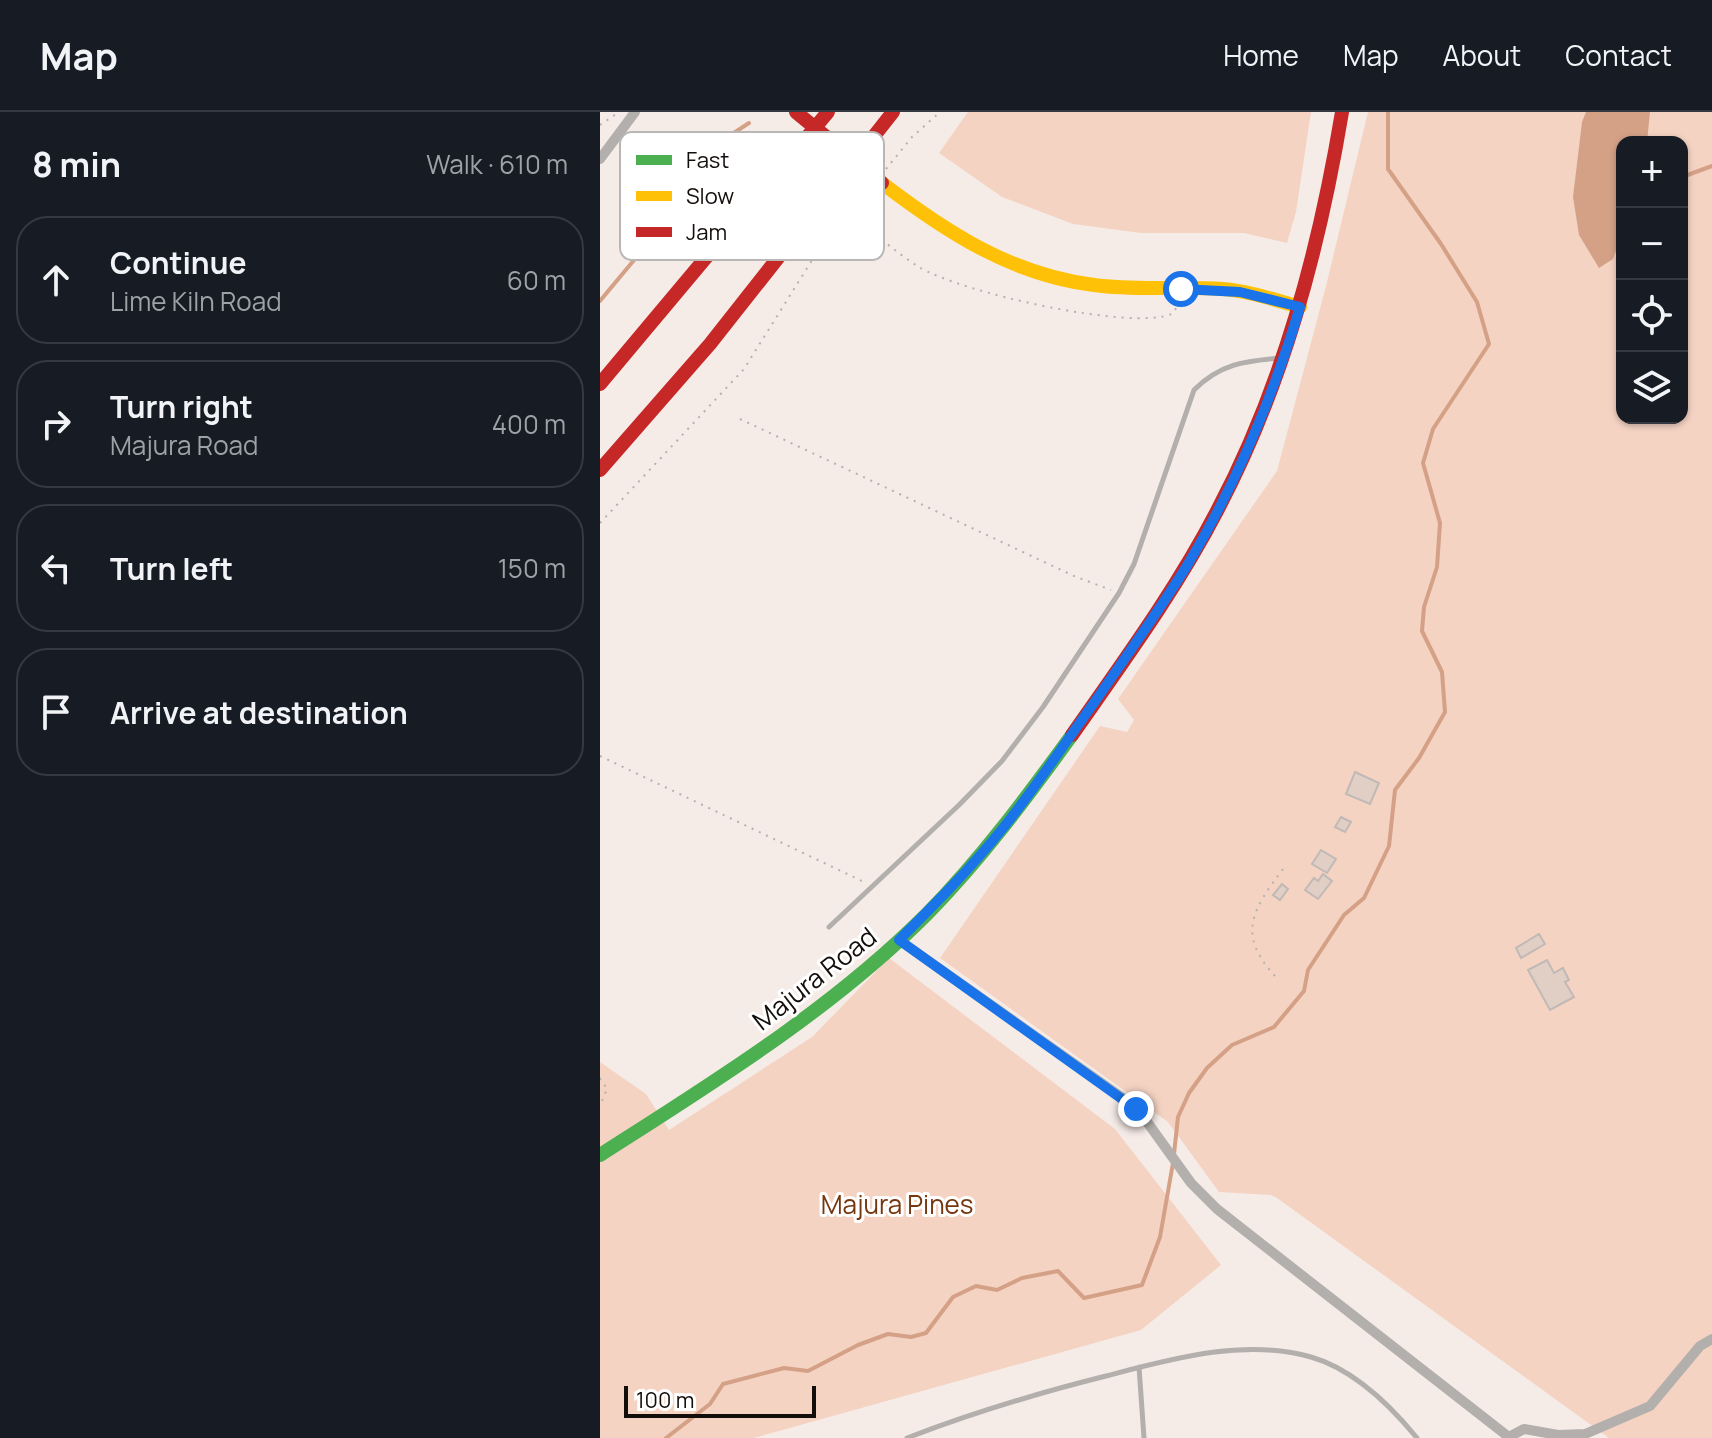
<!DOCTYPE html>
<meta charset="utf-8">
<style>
:root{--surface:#171b24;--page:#20242c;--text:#f1f3f6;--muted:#9ea1a6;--line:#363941}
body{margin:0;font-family:Manrope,sans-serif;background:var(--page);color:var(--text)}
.controls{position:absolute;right:24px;top:24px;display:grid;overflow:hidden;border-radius:16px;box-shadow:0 2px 6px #0004}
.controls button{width:72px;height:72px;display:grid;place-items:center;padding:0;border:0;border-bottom:2px solid var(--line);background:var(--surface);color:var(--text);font:40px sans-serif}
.scale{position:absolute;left:24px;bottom:20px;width:192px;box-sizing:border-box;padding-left:8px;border:4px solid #140e0b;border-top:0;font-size:22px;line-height:28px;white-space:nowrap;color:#140e0b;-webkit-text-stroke:6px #fff;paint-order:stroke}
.stop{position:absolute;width:24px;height:24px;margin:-18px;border:6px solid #1a73e8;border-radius:50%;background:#fff}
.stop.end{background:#1a73e8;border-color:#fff;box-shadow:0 2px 8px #0008}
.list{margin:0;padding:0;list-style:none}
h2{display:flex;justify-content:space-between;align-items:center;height:104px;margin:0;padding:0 32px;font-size:34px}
h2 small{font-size:26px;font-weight:400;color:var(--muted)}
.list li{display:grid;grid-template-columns:52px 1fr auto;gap:24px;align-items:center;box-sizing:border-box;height:128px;margin:0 16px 16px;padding:0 16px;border:2px solid var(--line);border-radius:32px}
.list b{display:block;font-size:30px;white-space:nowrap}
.list p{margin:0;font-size:26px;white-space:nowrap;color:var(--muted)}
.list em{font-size:26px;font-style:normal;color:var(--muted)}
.icon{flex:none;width:44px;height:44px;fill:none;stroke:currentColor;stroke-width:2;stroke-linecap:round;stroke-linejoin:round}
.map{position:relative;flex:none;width:1112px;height:1326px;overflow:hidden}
header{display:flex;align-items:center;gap:48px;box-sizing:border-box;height:112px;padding:0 40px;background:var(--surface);border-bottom:2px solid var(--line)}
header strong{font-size:38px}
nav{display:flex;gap:44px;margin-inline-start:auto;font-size:28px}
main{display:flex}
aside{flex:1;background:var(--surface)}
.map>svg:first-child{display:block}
</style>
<header>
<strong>Map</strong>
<nav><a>Home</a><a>Map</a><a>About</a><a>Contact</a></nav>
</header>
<main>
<aside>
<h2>8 min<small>Walk · 610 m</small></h2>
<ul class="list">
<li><svg class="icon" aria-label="ahead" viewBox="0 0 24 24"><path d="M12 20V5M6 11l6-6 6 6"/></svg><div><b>Continue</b><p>Lime Kiln Road</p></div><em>60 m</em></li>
<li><svg class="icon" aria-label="right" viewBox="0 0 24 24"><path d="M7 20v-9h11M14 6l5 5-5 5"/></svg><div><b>Turn right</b><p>Majura Road</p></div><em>400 m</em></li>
<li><svg class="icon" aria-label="left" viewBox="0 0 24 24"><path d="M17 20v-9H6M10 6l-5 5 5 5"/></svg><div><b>Turn left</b></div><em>150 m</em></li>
<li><svg class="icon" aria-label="arrive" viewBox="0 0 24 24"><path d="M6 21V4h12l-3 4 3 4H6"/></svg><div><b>Arrive at destination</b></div></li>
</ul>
</aside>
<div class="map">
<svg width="1112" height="1326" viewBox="0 0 1112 1326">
<rect width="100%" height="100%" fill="#f6ece7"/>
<path fill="#f4d3c3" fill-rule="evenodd" d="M368,0H711L696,100L687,131L644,121H541L473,112L402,85L339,41Z
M768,0H1112V1326H1009L677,1086L671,1083L619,1080L568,1010L340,846L500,614L527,620L534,608L518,587L677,359L726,174ZM1022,30H1082V306H1022Z
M289,846L515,1017L621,1153L541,1218L154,1326H0V950L46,982L69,1018L212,925Z"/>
<path fill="#d4a187" d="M986,0H1050L1047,30H1022V122L1013,147L999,156L979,123L973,85L982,10Z"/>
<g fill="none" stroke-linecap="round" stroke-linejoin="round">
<path stroke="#d4a187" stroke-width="4" d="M1082,65L1112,54
M0,189L64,112L126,26L149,11
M574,1042L578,1005L589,981L607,956L632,933L674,915L704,879L708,858L744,803L764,786L789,734L795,678L819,646L845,600L842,560L822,519L824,495L837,455L840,411L823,351L833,317L889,232L877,190L841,132L788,57V0
M66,1326L110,1292L123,1272L184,1256L208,1259L258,1233L288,1222L311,1225L326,1221L353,1185L376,1174L397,1178L422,1166L458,1159L484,1186L542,1173L560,1125L573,1051"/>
</g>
<path fill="#e1cec5" stroke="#c1b9b5" stroke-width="2" d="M755,660L779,671L770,692L746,682Z
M741,705L751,710L745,720L735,715Z
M721,738L736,747L727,761L712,752Z
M723,762L732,769L718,787L705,778L714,766L718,769Z
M682,772L688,777L680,788L673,783Z
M939,822L945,832L921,846L916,836Z
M947,848L954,861L963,856L969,868L965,870L974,885L950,898L928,858Z"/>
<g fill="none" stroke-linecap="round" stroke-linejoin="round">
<path stroke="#b6b0ae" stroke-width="2" stroke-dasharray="2 6" stroke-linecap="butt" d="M0,13L19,0
M286,57L312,25L340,0
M251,102C273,120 295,140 319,155C360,180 529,219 572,202L580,191
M140,307L474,464L511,478
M0,411L144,257L214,145L270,77
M0,644L264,770
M675,864C636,822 653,797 683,757
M0,966L7,977L0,994"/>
<path stroke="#b3afac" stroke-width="5" d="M229,815L359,693L402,649L443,595L519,481L534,452L594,278C620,252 644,249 680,246
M539,1255L544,1326
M307,1326C372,1301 438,1281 506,1264C571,1247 644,1226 711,1245C753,1257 790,1293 817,1326"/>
<path stroke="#b3afac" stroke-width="10" d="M0,47L35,0
M299,828L530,991L545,1007L591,1071L617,1097L910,1326
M909,1325L924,1317L958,1323L985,1322L1050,1294L1100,1234L1112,1227"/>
<path stroke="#4caf50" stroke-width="14" d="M0,1043C114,970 231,898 327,802C381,747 427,685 472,623"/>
<path stroke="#ffc107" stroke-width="14" d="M282,71C346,120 412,163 494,173C537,179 580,174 623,177C649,179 675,188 700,195"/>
<path stroke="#c62828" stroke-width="14" d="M0,272L228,0
M0,358L110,232L293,0
M472,623C523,550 576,478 617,399C683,274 719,138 742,0"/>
<path stroke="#c62828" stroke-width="14" d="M196,0L282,71"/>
</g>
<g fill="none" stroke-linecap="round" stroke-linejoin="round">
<path stroke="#1a73e8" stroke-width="10" d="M536,997L299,828C335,792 371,756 403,716C436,675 465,631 496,588C527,543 559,499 588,452C636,372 673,285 700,195L640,180L581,177"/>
</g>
<g text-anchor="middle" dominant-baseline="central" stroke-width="6" stroke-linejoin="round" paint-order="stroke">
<g font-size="26" fill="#140e0b" stroke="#fff">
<text transform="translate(214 866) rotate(-38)">Majura Road</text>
</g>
<g font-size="26" fill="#76370f" stroke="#fff">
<text x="297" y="1092">Majura Pines</text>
</g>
</g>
<rect x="20" y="20" width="264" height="128" rx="12" fill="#fff" stroke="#b8b7b6" stroke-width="2"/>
<rect x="36" y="43" width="36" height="10" fill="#4caf50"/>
<rect x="36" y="79" width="36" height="10" fill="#ffc107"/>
<rect x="36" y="115" width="36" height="10" fill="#c62828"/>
<g font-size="22" fill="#140e0b">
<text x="86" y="56">Fast</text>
<text x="86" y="92">Slow</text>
<text x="86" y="128">Jam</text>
</g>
</svg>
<div class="controls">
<button>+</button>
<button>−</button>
<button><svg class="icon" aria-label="locate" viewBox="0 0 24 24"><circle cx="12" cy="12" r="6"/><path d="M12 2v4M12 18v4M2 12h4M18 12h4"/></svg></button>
<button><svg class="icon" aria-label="layers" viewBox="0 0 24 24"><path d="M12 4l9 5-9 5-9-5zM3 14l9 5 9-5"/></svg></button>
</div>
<div class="scale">100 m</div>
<div class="stop" style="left:581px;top:177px"></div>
<div class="stop end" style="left:536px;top:997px"></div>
</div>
</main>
